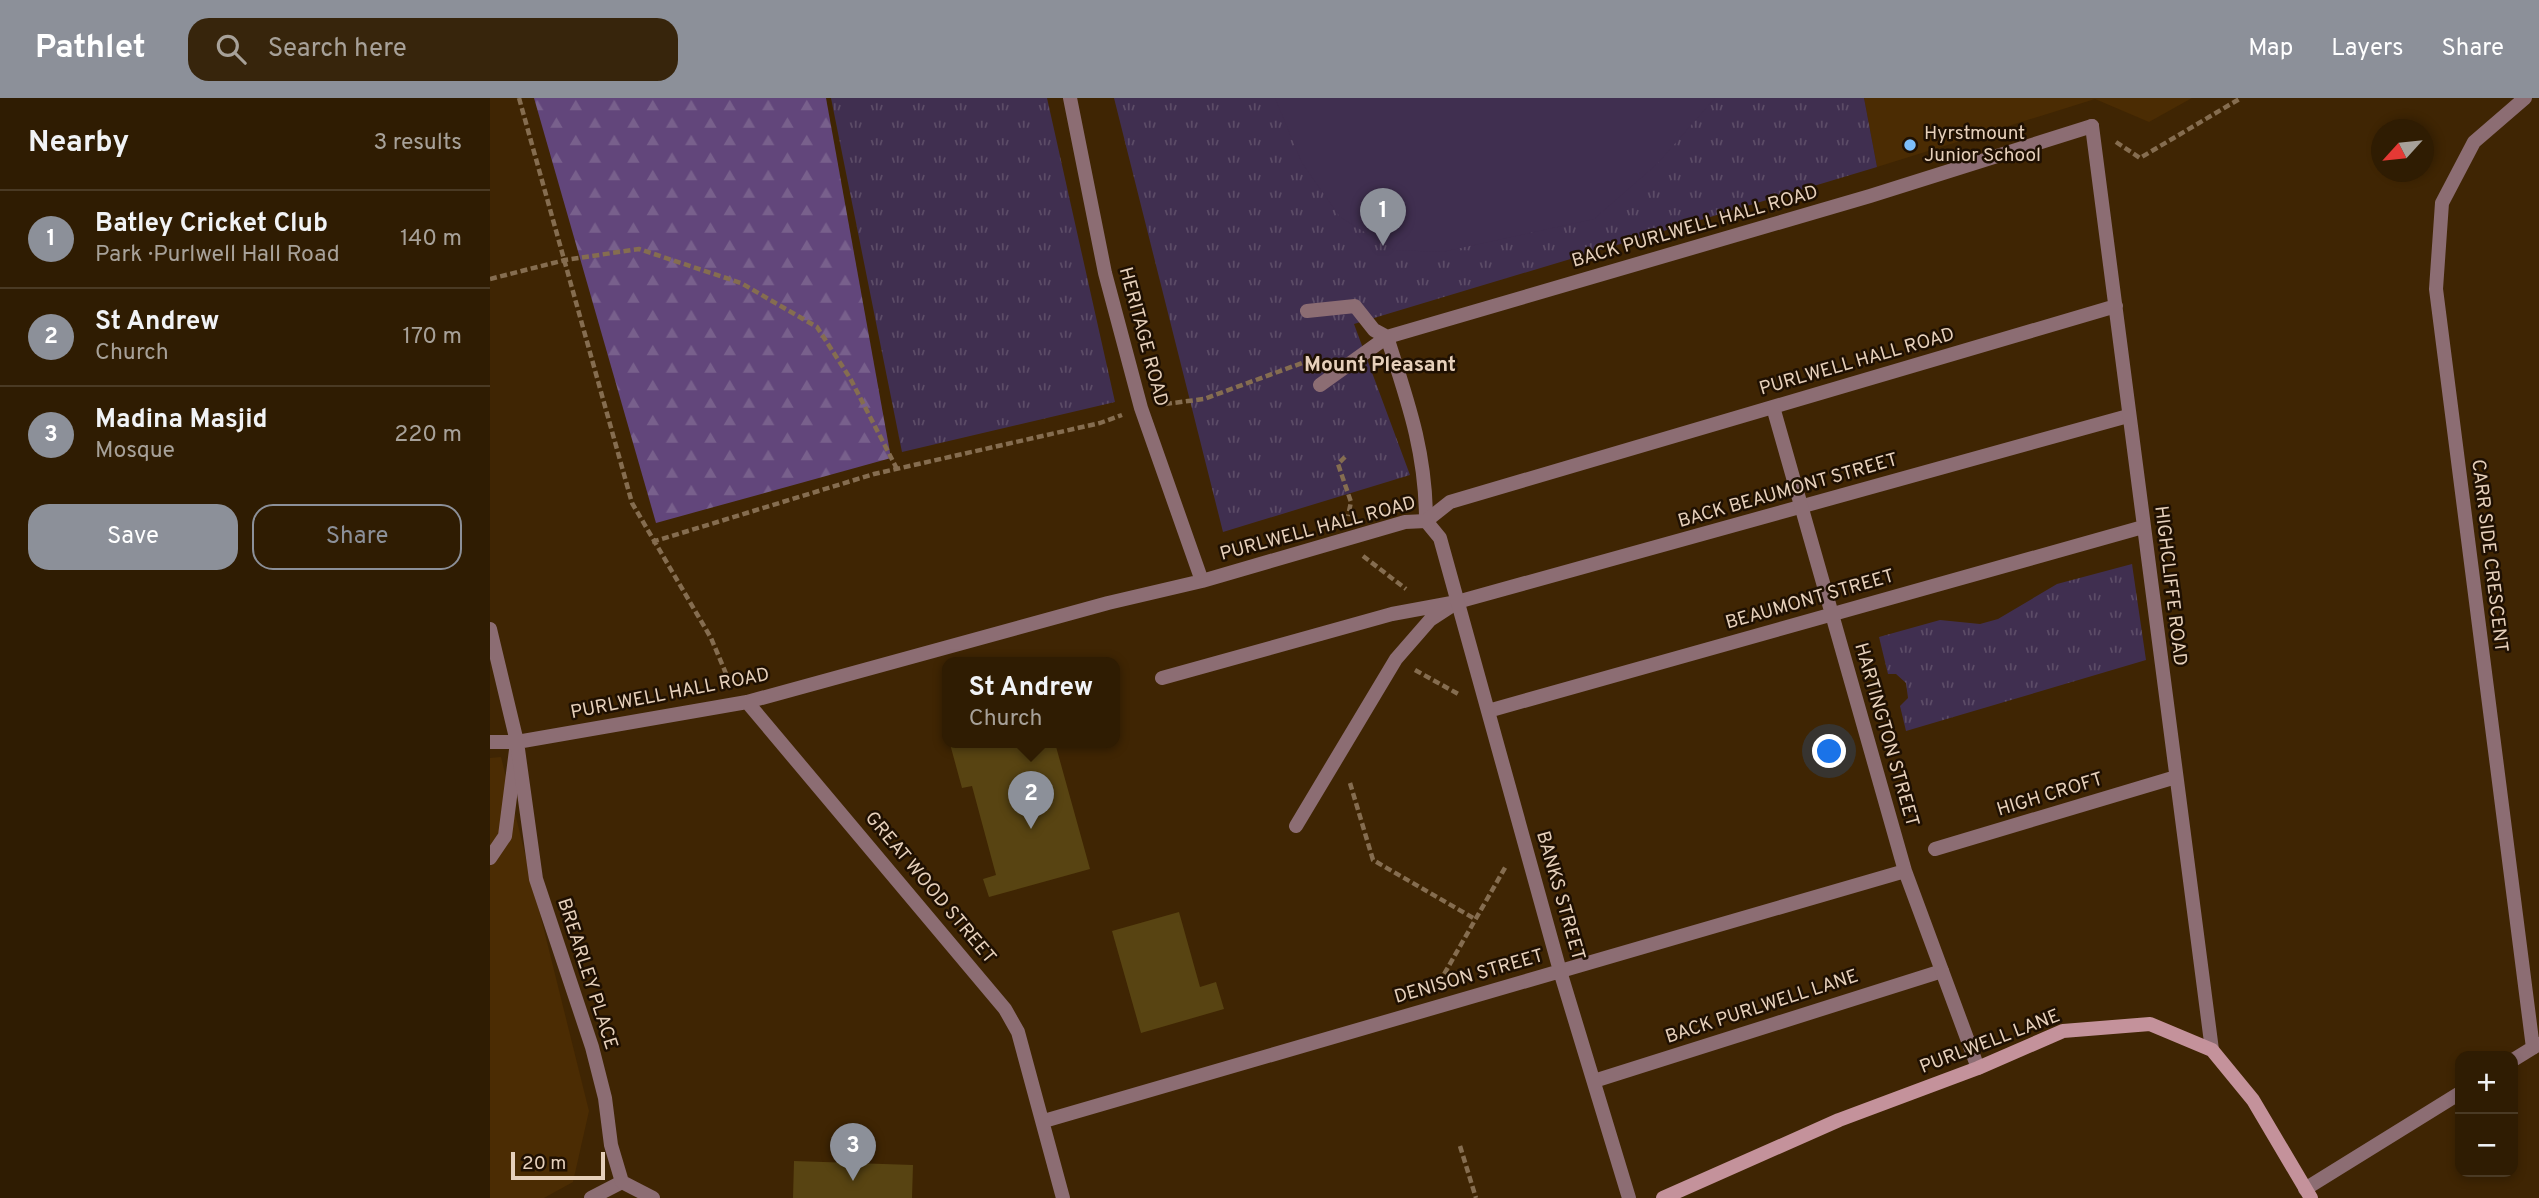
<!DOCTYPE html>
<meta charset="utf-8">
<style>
:root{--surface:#2f1c02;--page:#37250c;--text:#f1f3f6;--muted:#a7a199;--line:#4a3a24;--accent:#8c9099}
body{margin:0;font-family:Overpass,sans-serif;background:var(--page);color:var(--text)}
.controls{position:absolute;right:21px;bottom:21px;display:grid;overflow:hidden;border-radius:14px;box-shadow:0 4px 10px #0003}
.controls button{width:63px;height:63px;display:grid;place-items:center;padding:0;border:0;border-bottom:2px solid var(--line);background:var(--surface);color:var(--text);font:35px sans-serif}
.compass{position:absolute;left:1881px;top:21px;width:63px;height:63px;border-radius:50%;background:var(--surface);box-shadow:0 4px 10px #0003;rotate:243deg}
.scale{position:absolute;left:21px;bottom:18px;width:94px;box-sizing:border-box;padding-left:7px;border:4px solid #e6d0bb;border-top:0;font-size:19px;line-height:24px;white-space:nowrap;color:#e6d0bb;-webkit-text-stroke:5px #1f1002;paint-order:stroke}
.you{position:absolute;left:1340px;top:654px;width:24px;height:24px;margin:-18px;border:5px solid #fff;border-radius:50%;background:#1a73e8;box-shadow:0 0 0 10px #1a73e833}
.badge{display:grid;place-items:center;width:46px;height:46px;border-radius:50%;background:var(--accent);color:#fff;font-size:23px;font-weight:700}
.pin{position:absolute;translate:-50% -58px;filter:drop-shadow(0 2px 4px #0008)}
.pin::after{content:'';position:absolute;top:37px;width:24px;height:21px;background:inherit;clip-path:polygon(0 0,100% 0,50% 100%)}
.popup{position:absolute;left:452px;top:559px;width:178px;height:91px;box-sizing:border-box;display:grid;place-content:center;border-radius:14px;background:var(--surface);filter:drop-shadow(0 2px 5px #0005);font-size:23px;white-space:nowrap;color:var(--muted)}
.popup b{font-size:26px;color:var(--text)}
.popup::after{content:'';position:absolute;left:50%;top:100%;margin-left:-14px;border:14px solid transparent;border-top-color:var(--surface)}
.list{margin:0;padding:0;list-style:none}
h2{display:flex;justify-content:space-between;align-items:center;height:91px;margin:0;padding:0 28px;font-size:30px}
h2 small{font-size:23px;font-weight:400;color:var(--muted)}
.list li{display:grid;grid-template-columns:46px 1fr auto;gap:21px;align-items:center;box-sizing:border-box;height:98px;padding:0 28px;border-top:2px solid var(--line)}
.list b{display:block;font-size:26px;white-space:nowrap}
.list p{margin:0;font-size:23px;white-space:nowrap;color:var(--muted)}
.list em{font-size:23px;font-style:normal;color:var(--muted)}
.actions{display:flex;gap:14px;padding:21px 28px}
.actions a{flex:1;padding:16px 0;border:2px solid var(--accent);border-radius:21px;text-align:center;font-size:24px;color:var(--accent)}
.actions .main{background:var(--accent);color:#fff}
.icon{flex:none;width:38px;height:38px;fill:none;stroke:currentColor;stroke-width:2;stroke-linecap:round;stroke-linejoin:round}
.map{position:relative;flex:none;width:2049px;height:1100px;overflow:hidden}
header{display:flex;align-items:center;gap:42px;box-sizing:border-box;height:98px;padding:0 35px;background:var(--accent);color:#fff}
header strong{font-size:33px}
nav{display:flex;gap:38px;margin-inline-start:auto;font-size:24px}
.search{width:490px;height:63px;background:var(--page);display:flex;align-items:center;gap:18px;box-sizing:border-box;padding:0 24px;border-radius:21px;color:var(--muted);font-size:26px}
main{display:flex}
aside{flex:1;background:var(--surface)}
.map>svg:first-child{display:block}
</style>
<header>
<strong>Pathlet</strong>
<div class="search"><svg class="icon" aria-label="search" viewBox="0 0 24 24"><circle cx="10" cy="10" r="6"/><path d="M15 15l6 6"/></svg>Search here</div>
<nav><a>Map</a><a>Layers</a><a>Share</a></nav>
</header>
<main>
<aside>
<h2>Nearby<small>3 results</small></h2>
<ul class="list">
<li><span class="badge">1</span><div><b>Batley Cricket Club</b><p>Park · Purlwell Hall Road</p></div><em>140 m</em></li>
<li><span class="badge">2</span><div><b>St Andrew</b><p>Church</p></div><em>170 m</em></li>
<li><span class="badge">3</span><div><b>Madina Masjid</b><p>Mosque</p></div><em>220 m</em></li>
</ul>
<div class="actions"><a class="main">Save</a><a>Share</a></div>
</aside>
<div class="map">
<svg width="2049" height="1100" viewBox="0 0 2049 1100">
<defs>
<pattern id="grass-tufts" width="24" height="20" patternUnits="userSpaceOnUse" patternTransform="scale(1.75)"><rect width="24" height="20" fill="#402f50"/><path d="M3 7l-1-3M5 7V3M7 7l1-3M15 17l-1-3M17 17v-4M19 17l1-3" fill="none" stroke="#5c4c67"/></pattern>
<pattern id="forest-firs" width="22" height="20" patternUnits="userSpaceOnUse" patternTransform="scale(1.75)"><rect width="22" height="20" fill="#62467b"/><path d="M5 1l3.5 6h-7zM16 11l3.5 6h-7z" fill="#78608c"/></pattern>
</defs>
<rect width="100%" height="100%" fill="#3f2503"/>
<path fill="#4b2c03" d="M1374,0H1702L1659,24L1605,1L1387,69Z
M11,659L99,1013L83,1084L54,1100H0V660Z"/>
<path fill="url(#grass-tufts)" d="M341,0H557L625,304L412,354Z
M624,0H1374L1387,69L864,226L920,377L733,434Z
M1642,466L1656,562L1416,633L1410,608L1418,600L1416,585L1406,576H1398L1389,539L1450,522L1490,526L1508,521L1567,486Z"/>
<path fill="url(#forest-firs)" d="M44,0H336L401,360L166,425Z"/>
<path fill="#402f50" d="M785,0H1225L1167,66L1104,121L952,154L904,152L850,119L812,65Z"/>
<path fill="#584412" d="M565,645L600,771L499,799L493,781L506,777L482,688L472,690L460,646Z
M689,814L710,889L726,884L734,911L651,935L622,833Z
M304,1063L423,1067L422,1100H303Z"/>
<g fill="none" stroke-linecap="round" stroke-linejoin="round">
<path stroke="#856d50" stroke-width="4.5" stroke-dasharray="7 3.5" stroke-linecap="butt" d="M29,0L142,405L221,540L240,585
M1626,44L1650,60L1751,0
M0,181L75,162L149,151L251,185L327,229L360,280L407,371
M675,306L714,301L823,261
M855,359L848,366L861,404L858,418
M162,444L384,376L610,325L632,317
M873,458L916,491
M925,572L970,597
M860,685L883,762L985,821
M949,885L1016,768
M970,1048L986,1100"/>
<path stroke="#8c6d73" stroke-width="14" d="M817,213L865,208L884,232L897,239C918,304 936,354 936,423
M830,287L897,239L1380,98L1602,28
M672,580L902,516L967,504L1638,318
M806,728L906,561L940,522L963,507
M0,760L15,738L26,652
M1104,983L1452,873
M101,1100L132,1084"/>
<path stroke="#8c6d73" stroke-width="14" d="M580,0L615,175L651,310L712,483
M2035,0L1984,44L1952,105L1946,191L2043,950
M1602,28L1722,952
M1283,309L1415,773L1488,970
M936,423L950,440L1070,873L1139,1100
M0,531L27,644L46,781L102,949L115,1000L121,1047L132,1084L163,1100
M257,604L515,911L528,934L573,1100
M998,613L1653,429
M0,644H27L257,604L618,505L712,483L915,424L936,423L960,404L1626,208
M1445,751L1686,679
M2023,962L2049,946
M554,1023L1415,773
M1815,1091L1970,995"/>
<path stroke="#c4929b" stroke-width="14" d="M1173,1100L1349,1022L1488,970L1573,933L1660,926L1722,952L1763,1002L1821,1100"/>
</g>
<circle fill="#7dbef9" stroke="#1f1002" stroke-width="2.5" cx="1420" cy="47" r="7"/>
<g text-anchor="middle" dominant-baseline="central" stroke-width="5" stroke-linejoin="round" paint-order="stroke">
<g font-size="19" fill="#e6d0bb" stroke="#1f1002" text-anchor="start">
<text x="1434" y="36">Hyrstmount<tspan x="1434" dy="22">Junior School</tspan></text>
</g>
<g font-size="19" fill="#e6d0bb" stroke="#1f1002">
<text transform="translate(1205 129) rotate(-16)">BACK PURLWELL HALL ROAD</text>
<text transform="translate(653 239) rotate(75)">HERITAGE ROAD</text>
<text transform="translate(1367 264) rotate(-16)">PURLWELL HALL ROAD</text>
<text transform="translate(1298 393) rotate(-16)">BACK BEAUMONT STREET</text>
<text transform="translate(828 431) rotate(-15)">PURLWELL HALL ROAD</text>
<text transform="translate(1999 458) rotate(83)">CARR SIDE CRESCENT</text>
<text transform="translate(1680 488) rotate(83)">HIGHCLIFFE ROAD</text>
<text transform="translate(1320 502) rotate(-16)">BEAUMONT STREET</text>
<text transform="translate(180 596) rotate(-11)">PURLWELL HALL ROAD</text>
<text transform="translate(1396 637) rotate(74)">HARTINGTON STREET</text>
<text transform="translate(1560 697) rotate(-17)">HIGH CROFT</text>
<text transform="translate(440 790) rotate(50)">GREAT WOOD STREET</text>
<text transform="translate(1070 798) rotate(74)">BANKS STREET</text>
<text transform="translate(97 876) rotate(72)">BREARLEY PLACE</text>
<text transform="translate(979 879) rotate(-16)">DENISON STREET</text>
<text transform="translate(1272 909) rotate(-18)">BACK PURLWELL LANE</text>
<text transform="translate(1500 944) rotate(-21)">PURLWELL LANE</text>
</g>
<g font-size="21" font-weight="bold" fill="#e6d0bb" stroke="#1f1002">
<text x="890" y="267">Mount Pleasant</text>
</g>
</g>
</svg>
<div class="controls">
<button>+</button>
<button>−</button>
</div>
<svg class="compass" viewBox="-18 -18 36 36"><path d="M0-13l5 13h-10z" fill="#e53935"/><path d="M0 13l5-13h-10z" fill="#a7a199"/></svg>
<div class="scale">20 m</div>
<div class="you"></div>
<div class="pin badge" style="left:893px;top:148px">1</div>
<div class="pin badge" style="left:541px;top:731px">2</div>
<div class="popup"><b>St Andrew</b>Church</div>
<div class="pin badge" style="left:363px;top:1083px">3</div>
</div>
</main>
